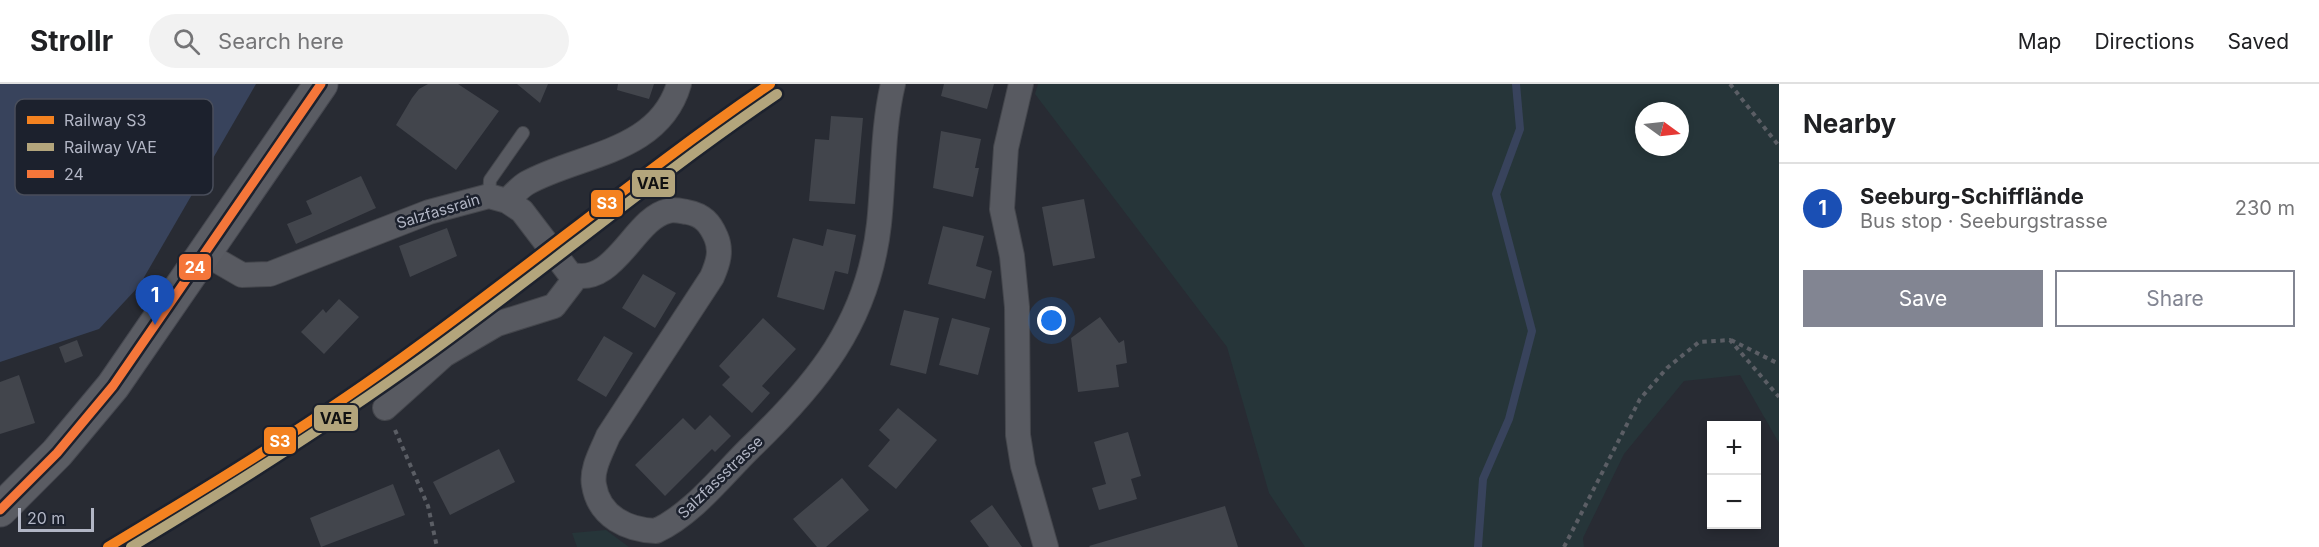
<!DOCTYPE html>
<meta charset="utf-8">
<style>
:root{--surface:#fff;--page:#f2f2f2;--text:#202124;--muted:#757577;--line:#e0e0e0;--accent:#828592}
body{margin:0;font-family:Inter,sans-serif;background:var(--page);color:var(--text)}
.controls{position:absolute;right:18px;bottom:18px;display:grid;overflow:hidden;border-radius:0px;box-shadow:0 3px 9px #0003}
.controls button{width:54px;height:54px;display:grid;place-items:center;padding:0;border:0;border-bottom:2px solid var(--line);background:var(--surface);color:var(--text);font:30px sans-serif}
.compass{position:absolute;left:1635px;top:18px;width:54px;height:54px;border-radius:50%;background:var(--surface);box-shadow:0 3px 9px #0003;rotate:105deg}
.scale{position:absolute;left:18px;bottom:15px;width:76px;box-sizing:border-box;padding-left:6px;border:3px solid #b2b6c5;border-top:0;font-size:16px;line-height:21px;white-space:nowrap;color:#b2b6c5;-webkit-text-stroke:4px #1c212d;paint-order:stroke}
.you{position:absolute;left:1052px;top:237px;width:21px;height:21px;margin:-15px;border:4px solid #fff;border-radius:50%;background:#1a73e8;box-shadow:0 0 0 9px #1a73e833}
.badge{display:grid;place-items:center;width:39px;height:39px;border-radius:50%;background:var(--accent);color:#fff;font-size:20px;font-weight:700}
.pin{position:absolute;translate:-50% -50px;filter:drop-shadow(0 2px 3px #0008)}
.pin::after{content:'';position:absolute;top:32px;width:21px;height:18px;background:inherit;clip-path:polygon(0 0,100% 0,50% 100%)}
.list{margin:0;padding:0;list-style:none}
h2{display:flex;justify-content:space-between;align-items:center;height:78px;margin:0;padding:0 24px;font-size:26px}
h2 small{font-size:20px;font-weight:400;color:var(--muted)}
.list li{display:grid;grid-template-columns:39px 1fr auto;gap:18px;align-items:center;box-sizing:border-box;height:90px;padding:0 24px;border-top:2px solid var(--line)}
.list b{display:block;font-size:22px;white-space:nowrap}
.list p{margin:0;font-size:20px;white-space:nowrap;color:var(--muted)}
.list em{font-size:20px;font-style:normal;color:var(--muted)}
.actions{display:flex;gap:12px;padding:18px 24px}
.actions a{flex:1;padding:14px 0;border:2px solid var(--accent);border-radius:0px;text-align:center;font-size:21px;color:var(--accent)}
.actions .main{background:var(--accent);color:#fff}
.icon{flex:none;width:33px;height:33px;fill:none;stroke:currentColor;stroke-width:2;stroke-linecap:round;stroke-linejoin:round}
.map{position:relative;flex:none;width:1779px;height:463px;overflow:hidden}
header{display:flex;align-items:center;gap:36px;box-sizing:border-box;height:84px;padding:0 30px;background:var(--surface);border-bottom:2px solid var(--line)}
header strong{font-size:28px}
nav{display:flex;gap:33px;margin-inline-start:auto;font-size:21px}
.search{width:420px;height:54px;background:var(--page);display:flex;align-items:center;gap:15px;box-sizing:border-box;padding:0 21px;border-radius:33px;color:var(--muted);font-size:22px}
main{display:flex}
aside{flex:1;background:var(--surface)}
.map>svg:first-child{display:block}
</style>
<header>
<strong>Strollr</strong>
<div class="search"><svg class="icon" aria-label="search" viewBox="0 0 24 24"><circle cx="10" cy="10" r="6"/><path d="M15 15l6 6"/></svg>Search here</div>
<nav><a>Map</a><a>Directions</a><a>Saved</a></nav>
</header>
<main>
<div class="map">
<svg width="1779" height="463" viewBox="0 0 1779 463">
<rect width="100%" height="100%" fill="#282b33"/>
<path fill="#263539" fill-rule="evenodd" d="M1038,0H1779V359L1740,291L1684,297L1624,370L1583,454L1584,463H1305L1269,409L1227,263L1035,10ZM1644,27H1680V63H1644Z
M606,446L629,463H577L572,449Z"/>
<path fill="#38435c" d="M0,0H256L139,202L99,245L0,278Z"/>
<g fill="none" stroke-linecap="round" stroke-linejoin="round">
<path stroke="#38435c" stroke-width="8" d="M1478,463L1483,395L1509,335L1532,247L1496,110L1520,45L1516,0"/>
</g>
<path fill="#42454c" d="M428,0H458L499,27L456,86L396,41L412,14L419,5Z
M517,0H548L540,19Z
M618,0H654L649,15L617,6Z
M944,0H994L987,25L941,12Z
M831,32L863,34L855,120L809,117L815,55L829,56Z
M941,47L981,55L975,84H979L973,113L933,104Z
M361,92L376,124L296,160L287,140L312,130L306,117Z
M1084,115L1095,174L1053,182L1042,123Z
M943,142L984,152L976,182L992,187L985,215L928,200Z
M447,144L457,172L410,193L399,162Z
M827,145L856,151L848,190L835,187L824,226L777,213L793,154L823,162Z
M643,190L676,209L655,244L622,224Z
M339,215L359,233L324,270L301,248L323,225L326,229Z
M904,226L939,234L926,290L890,281Z
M1100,233L1119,259L1124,256L1127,279L1116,281L1119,303L1078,308L1071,254Z
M763,234L796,265L762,302L770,309L752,329L722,301L730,293L719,282Z
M952,234L990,244L978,291L939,281Z
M604,252L633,269L606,313L577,296Z
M77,256L83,272L65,279L59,263Z
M19,291L35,339L0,350V298Z
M898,324L937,356L896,405L868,382L890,356L879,346Z
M710,331L731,352L715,368L712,365L665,412L635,381L683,334L695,346Z
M1128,348L1141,392L1131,395L1137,415L1099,426L1092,404L1106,400L1094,358Z
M499,365L515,398L450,431L433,398Z
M842,394L869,426L826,463H817L793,435Z
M393,400L405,431L321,463L310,434Z
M992,421L1022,463H989L970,437Z
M1225,422L1238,463H1090L1089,462Z"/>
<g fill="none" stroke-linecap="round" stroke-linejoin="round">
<defs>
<path id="service" d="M489,112L490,96L523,49"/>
<path id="minor" d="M1021,0L1006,64L1002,125L1012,172L1017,223L1018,351L1023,382L1046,463
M507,117C513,111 520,103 527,99C579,70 659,69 679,0
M204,169L242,191L270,190L429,128L489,112L507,117L522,127L570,190C614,205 634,134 668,127C674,125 681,127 687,128C703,131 710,139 716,153C722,167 718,179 712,193L608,352C602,367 591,385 594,401C599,433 628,446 656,447C692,430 720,394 748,366C817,300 868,239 879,140C884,94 882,46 893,0
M385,324L444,271L497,240L554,222L577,192"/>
<path id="primary" d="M0,426L57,369L113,302L321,0"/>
</defs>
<use href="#service" stroke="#44464c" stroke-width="14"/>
<use href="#minor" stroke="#44464c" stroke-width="26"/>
<use href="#primary" stroke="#464850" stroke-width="35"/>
<path stroke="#5b5e65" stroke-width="4" stroke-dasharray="4.5 4.5" stroke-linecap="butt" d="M1730,0L1779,62
M1731,256L1779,280
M395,346L428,422L437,463
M1564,463L1640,315L1667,284L1699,258L1730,256L1779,313"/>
<use href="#service" stroke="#585a61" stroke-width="12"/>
<use href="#minor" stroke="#585a61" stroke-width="24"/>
<use href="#primary" stroke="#5a5c63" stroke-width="33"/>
<defs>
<path id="bus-1" d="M0,426L57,369L113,302L321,0"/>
</defs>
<use href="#bus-1" stroke="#1c212d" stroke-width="14"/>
<use href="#bus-1" stroke="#f5763a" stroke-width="9"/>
<defs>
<path id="rail-1" d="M108,463C213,400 318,336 417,263C536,177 648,83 770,0"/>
<path id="rail-2" d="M131,463C231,403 330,341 424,273C543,187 655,93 777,10"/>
</defs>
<use href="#rail-1" stroke="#1c212d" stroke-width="15"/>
<use href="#rail-2" stroke="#1c212d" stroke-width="15"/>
<use href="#rail-1" stroke="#f48220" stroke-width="10"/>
<use href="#rail-2" stroke="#b3a57c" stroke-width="10"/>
</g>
<g text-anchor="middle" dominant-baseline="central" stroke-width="5" stroke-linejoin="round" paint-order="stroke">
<g font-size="15" fill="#b2b6c5" stroke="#1c212d">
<text transform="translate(438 127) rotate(-17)">Salzfassrain</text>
<text transform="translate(720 393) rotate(-44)">Salzfassstrasse</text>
</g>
</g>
<rect x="15" y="15" width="198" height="96" rx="9" fill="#1c212d" stroke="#494e5b" stroke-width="1.5"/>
<rect x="27" y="32" width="27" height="8" fill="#f48220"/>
<rect x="27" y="59" width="27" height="8" fill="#b3a57c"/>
<rect x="27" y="86" width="27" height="8" fill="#f5763a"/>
<g font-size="16" fill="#b2b6c5">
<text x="64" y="42">Railway S3</text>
<text x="64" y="69">Railway VAE</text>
<text x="64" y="96">24</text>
</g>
<g stroke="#1c212d" stroke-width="2">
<rect x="631" y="85" width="45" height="29" rx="6" fill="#b3a57c"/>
<rect x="590" y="105" width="34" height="29" rx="6" fill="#f48220"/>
<rect x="178" y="169" width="34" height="28" rx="6" fill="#f5763a"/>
<rect x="313" y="320" width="46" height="28" rx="6" fill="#b3a57c"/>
<rect x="263" y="342" width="34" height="29" rx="6" fill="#f48220"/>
</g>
<g font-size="16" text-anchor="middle" font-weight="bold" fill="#fff">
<text x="607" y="125">S3</text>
<text x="195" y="189">24</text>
<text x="280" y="363">S3</text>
</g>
<g font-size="16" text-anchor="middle" font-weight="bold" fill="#111">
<text x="653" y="105">VAE</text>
<text x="336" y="340">VAE</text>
</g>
</svg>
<div class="controls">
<button>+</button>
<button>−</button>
</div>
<svg class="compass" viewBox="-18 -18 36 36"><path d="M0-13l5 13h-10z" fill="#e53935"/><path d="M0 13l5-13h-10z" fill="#757577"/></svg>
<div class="scale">20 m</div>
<div class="you"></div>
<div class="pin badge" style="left:155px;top:241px;background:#1a4fb4">1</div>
</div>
<aside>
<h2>Nearby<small></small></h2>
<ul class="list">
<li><span class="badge" style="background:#1a4fb4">1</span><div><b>Seeburg-Schifflände</b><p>Bus stop · Seeburgstrasse</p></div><em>230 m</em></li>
</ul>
<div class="actions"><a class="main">Save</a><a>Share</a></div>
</aside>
</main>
